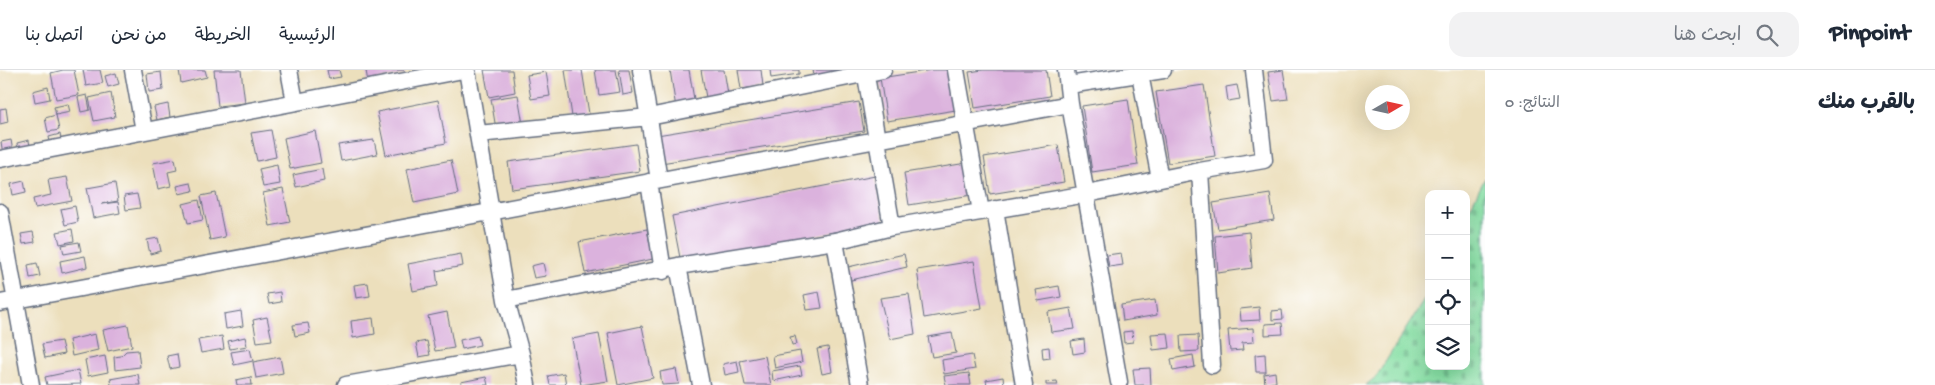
<!DOCTYPE html>
<html lang="ar">
<meta charset="utf-8">
<style>
:root{--surface:#fff;--page:#f2f2f3;--text:#1f2937;--muted:#747a83;--line:#e0e1e3}
body{margin:0;font-family:"Gochi Hand","Playpen Sans Arabic",sans-serif;background:var(--page);color:var(--text);direction:rtl}
.controls{position:absolute;right:15px;bottom:15px;display:grid;overflow:hidden;border-radius:10px;box-shadow:0 5px 20px #0002}
.controls button{width:45px;height:45px;display:grid;place-items:center;padding:0;border:0;border-bottom:1px solid var(--line);background:var(--surface);color:var(--text);font:25px sans-serif}
.compass{position:absolute;left:1365px;top:15px;width:45px;height:45px;border-radius:50%;background:var(--surface);box-shadow:0 5px 20px #0002;rotate:81deg}
.list{margin:0;padding:0;list-style:none}
h2{display:flex;justify-content:space-between;align-items:center;height:65px;margin:0;padding:0 20px;font-size:21px}
h2 small{font-size:16px;font-weight:400;color:var(--muted)}
.icon{flex:none;width:28px;height:28px;fill:none;stroke:currentColor;stroke-width:2;stroke-linecap:round;stroke-linejoin:round}
.map{position:relative;flex:none;width:1485px;height:315px;overflow:hidden;direction:ltr}
header{display:flex;align-items:center;gap:30px;box-sizing:border-box;height:70px;padding:0 25px;background:var(--surface);border-bottom:1px solid var(--line)}
header strong{font-size:24px}
nav{display:flex;gap:28px;margin-inline-start:auto;font-size:18px}
.search{width:350px;height:45px;background:var(--page);display:flex;align-items:center;gap:12px;box-sizing:border-box;padding:0 18px;border-radius:15px;color:var(--muted);font-size:19px}
main{display:flex}
aside{flex:1;background:var(--surface)}
.map>svg:first-child{display:block}
</style>
<header>
<strong>Pinpoint</strong>
<div class="search"><svg class="icon" aria-label="search" viewBox="0 0 24 24"><circle cx="10" cy="10" r="6"/><path d="M15 15l6 6"/></svg>ابحث هنا</div>
<nav><a>الرئيسية</a><a>الخريطة</a><a>من نحن</a><a>اتصل بنا</a></nav>
</header>
<main>
<aside>
<h2>بالقرب منك<small>النتائج: 0</small></h2>
<ul class="list">
</ul>
</aside>
<div class="map">
<svg width="1485" height="315" viewBox="0 0 1485 315">
<defs>
<pattern id="cemetery-stones" width="16" height="16" patternUnits="userSpaceOnUse" patternTransform="scale(1.25)"><rect width="16" height="16" fill="#85dea3"/><path d="M2 7V4a2 2 0 0 1 4 0v3zM10 15v-3a2 2 0 0 1 4 0v3z" fill="#72bf8f"/></pattern>
</defs>
<rect width="100%" height="100%" fill="#fff"/>
<filter id="ink" filterUnits="userSpaceOnUse"><feTurbulence type="fractalNoise" baseFrequency=".02" numOctaves="2"/><feDisplacementMap in="SourceGraphic" scale="10" xChannelSelector="R" yChannelSelector="G"/><feConvolveMatrix kernelMatrix="1 2 1 2 8 2 1 2 1" color-interpolation-filters="sRGB"/></filter>
<filter id="wash" filterUnits="userSpaceOnUse"><feTurbulence type="fractalNoise" baseFrequency=".0096" numOctaves="4" result="noise"/><feDisplacementMap in="SourceGraphic" scale="20" xChannelSelector="R" yChannelSelector="G"/><feGaussianBlur stdDeviation="1.12" result="paint"/><feColorMatrix in="noise" values="0 0 0 0 0 0 0 0 0 0 0 0 0 0 0 0 0 1.4 0 .05"/><feComposite in="paint" operator="in"/></filter>
<g filter="url(#wash)">
<rect width="100%" height="100%" fill="#ecdfbc"/>
<path fill="url(#cemetery-stones)" stroke="#508680" d="M1485,108V315H1366L1376,307L1429,222V296H1466V146Z"/>
<g id="blocks">
<path fill="#dbb2dd" d="M63,0H74L79,25L56,29L51,3Z
M83,0H100L103,13L86,16Z
M179,0H205L207,7L181,13Z
M214,0H241L245,33L218,36Z
M327,0H339L341,7L329,9Z
M370,0H404L405,4L368,12L366,1Z
M484,0H512L515,22L489,27Z
M565,0H582L590,50L573,53Z
M595,0H616L620,22L599,25Z
M619,0H629L633,23L623,25Z
M670,0H689L695,35L676,38Z
M701,0H724L729,30L707,33Z
M738,0H761L763,16L741,19Z
M770,0H799V4L771,8Z
M813,0H847L815,12Z
M932,0H950L956,40L887,51L880,8Z
M983,0H1046L1050,26L975,38L969,2Z
M1283,0L1288,29L1273,31L1268,2Z
M161,2L163,20L149,22L147,4Z
M546,2L550,26L531,29L527,5Z
M116,3L119,14L108,17L105,6Z
M1204,15L1215,86L1168,93L1156,22Z
M1237,15L1240,29L1228,31L1226,17Z
M48,17L50,29L35,32L33,21Z
M111,23L115,47L94,51L89,28Z
M87,25L90,40L81,42L78,27Z
M518,25L523,54L496,59L491,29Z
M1128,29L1138,95L1092,102L1082,36Z
M438,30L446,73L386,85L377,42Z
M859,32L864,61L661,93L657,65Z
M68,34L70,42L56,45L54,37Z
M168,34L170,47L157,50L154,37Z
M6,38L8,52L0,54V39Z
M56,45L59,60L48,62L45,48Z
M271,60L276,87L257,91L251,63Z
M315,61L321,93L290,99L284,68Z
M60,64L61,70L50,72L49,67Z
M11,70L13,82L3,84L1,72Z
M29,70L30,78L18,80L17,73Z
M374,70L377,84L341,91L338,75Z
M636,74L640,101L512,119L508,92Z
M1058,75L1064,112L990,124L984,87Z
M175,89L177,100L168,102L171,116L158,119L153,93Z
M451,90L458,124L414,133L407,99Z
M967,93L972,125L909,135L904,103Z
M277,95L280,114L263,117L259,99Z
M322,99L324,111L296,117L293,105Z
M875,106L884,152L681,193L672,146Z
M67,107L72,131L35,138L33,129L51,125L48,110Z
M24,111L26,122L13,125L11,114Z
M115,113L118,131L101,134L118,132L120,143L93,148L87,118Z
M191,113L193,121L179,124L177,116Z
M283,119L290,152L270,156L263,123Z
M216,123L225,167L210,170L201,126Z
M137,124L140,138L126,140L124,126Z
M1270,124L1274,150L1218,159L1213,133Z
M199,130L203,150L188,153L183,134Z
M75,136L78,152L65,155L61,139Z
M72,159L74,171L60,174L57,162Z
M647,159L653,189L585,203L579,172Z
M33,162L35,172L23,174L21,164Z
M1249,162L1252,198L1218,203L1215,166Z
M158,168L161,181L150,184L147,170Z
M79,172L81,181L64,184L62,175Z
M1121,183L1123,195L1109,197L1107,185Z
M461,184L463,196L436,201L438,216L413,221L408,194Z
M904,184L907,197L847,211L844,198Z
M85,186L87,197L62,203L60,191Z
M974,191L982,238L924,248L917,200Z
M37,193L40,206L30,208L28,195Z
M543,193L546,206L534,208L531,196Z
M368,213L370,226L356,228L354,215Z
M1059,216L1061,227L1038,231L1036,220Z
M280,222L281,232L269,234L267,224Z
M819,222L822,238L807,240L804,225Z
M909,224L915,264L890,269L880,228Z
M1155,230L1157,245L1123,251L1121,235Z
M1259,237L1260,250L1241,251L1240,239Z
M1071,238L1075,259L1051,262L1048,242Z
M1282,240L1283,249L1272,250V241Z
M241,241L243,256L226,259L224,244Z
M447,242L454,278L435,281L428,246Z
M267,247L272,270L257,272L253,250Z
M373,248L375,264L353,268L351,251Z
M308,253L310,263L295,266L293,255Z
M1282,253L1283,264L1265,265V254Z
M128,255L132,276L108,281L103,260Z
M642,256L653,308L618,315L608,263Z
M1253,258L1254,272L1242,273L1243,280L1230,281L1228,260Z
M1132,261L1133,272L1124,273L1123,262Z
M952,263L956,283L932,287L928,267Z
M1168,263L1170,278L1153,280L1151,264Z
M95,264L98,280L72,286L69,270Z
M599,264L608,311L581,315L572,269Z
M1198,265L1199,281L1181,282L1180,266Z
M222,266L224,279L201,283L198,270Z
M478,266L480,275L462,279L460,270Z
M795,266L797,274L792,275L790,267Z
M245,267L247,276L230,279L228,271Z
M1084,269L1085,282L1073,284L1071,271Z
M61,271L64,284L45,288L42,274Z
M427,271L430,285L419,287L416,273Z
M828,277L832,302L822,304L817,279Z
M1049,277L1050,288L1043,289L1042,278Z
M250,279L253,291L234,295L231,282Z
M138,280L140,297L115,300L114,287L121,286L126,281Z
M800,281L802,292L775,298L773,286Z
M177,284L179,297L170,299L167,286Z
M1265,284L1266,302H1256L1255,285Z
M972,285L975,299L944,304L942,290Z
M1193,285L1195,297L1173,301L1171,289Z
M105,286L108,302L88,306L85,290Z
M765,286L771,315H745L740,291Z
M280,287L283,303L256,308L253,292Z
M737,291L739,302L725,305L723,294Z
M800,296L802,305L773,311L772,301Z
M1150,298L1151,315H1135L1133,299Z
M676,299L679,314L662,315L660,302Z
M78,300L81,314L47,315L45,307Z
M1275,302L1276,312L1265,314L1264,304Z
M564,303L566,315H550L548,306Z
M969,303L971,315H946L944,306Z
M138,304L140,315H111L110,309Z
M251,307L252,315H237L236,310Z
M486,307L488,315H461V312Z
M1003,307L1004,315H987L986,310Z
M1057,311L1058,315H1046V312Z"/>
</g>
</g>
<g filter="url(#ink)">
<use href="#blocks" fill-opacity="0" stroke="#646d7f" stroke-width="1"/>
<g fill="none" stroke-linecap="round" stroke-linejoin="round">
<defs>
<path id="minor" d="M133,0L144,61
M289,0L295,32
M467,0L506,230L521,284L527,315
M641,0L659,110
M865,0L892,157
M956,0L981,142
M1066,0L1070,34L1119,312
M1140,4L1160,109
M1069,15L1163,0
M478,64L649,47L883,0
M0,89L463,0
M1200,101L1212,295
M649,112L663,201
M995,139L1024,315
M0,142L31,315
M835,171L860,315
M678,196L701,315
M506,230L678,196L835,171L892,157L1087,124L1200,101L1264,90L1254,0
M0,233L1070,34
M346,315L521,284"/>
</defs>
<use href="#minor" stroke="#646d7f" stroke-width="19"/>
<use href="#minor" stroke="#fff" stroke-width="16"/>
</g>
</g>
</svg>
<div class="controls">
<button>+</button>
<button>−</button>
<button><svg class="icon" aria-label="locate" viewBox="0 0 24 24"><circle cx="12" cy="12" r="6"/><path d="M12 2v4M12 18v4M2 12h4M18 12h4"/></svg></button>
<button><svg class="icon" aria-label="layers" viewBox="0 0 24 24"><path d="M12 4l9 5-9 5-9-5zM3 14l9 5 9-5"/></svg></button>
</div>
<svg class="compass" viewBox="-18 -18 36 36"><path d="M0-13l5 13h-10z" fill="#e53935"/><path d="M0 13l5-13h-10z" fill="#747a83"/></svg>
</div>
</main>
